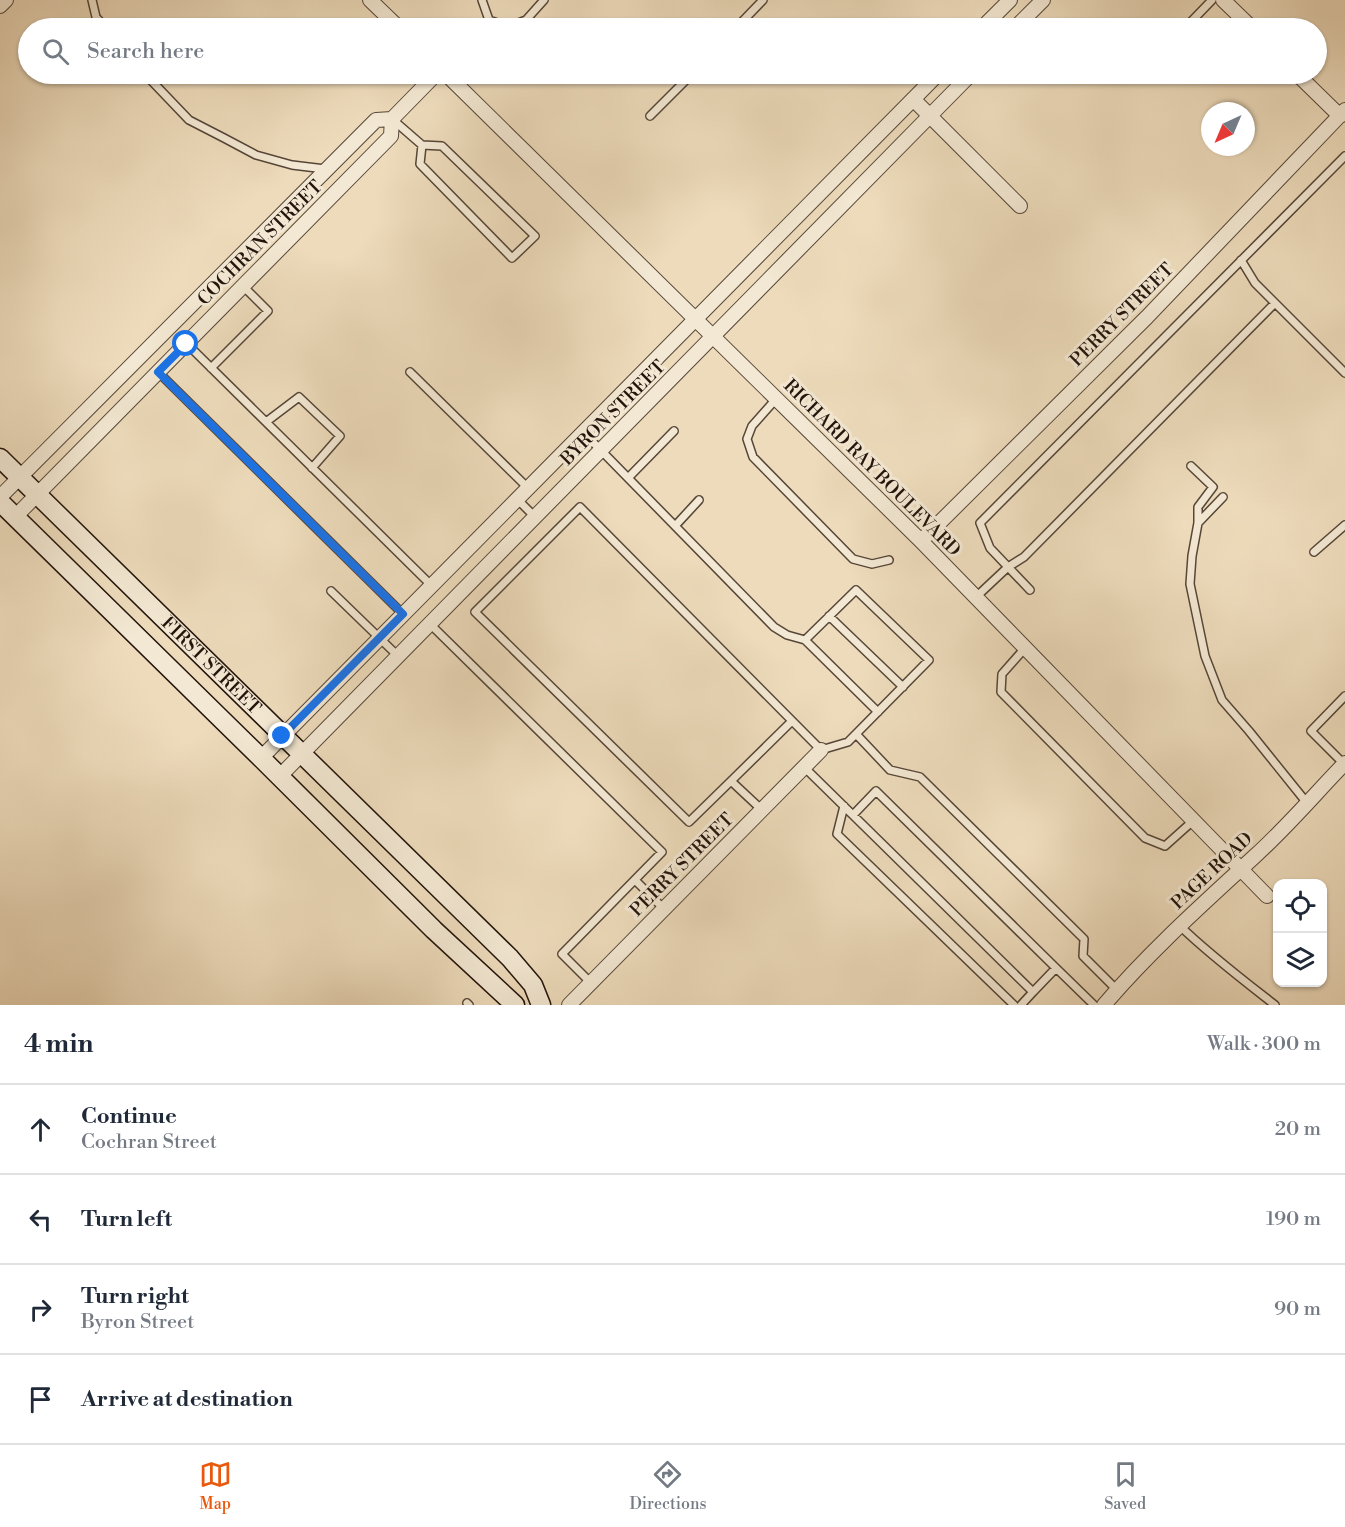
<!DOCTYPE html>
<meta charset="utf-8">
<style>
:root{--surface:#fff;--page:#f6f6f7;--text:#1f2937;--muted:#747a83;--line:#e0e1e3;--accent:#ea580c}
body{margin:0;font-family:"Libre Bodoni",serif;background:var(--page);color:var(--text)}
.controls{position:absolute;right:18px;bottom:18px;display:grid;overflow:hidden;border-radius:12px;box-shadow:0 2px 4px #0004}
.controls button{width:54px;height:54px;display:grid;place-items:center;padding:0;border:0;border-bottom:2px solid var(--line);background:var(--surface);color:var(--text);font:30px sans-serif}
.compass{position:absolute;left:1201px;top:102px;width:54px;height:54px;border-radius:50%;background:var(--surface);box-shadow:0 2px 4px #0004;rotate:224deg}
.stop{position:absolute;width:18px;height:18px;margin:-14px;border:4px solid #1a73e8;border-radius:50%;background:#fff}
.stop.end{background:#1a73e8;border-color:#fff;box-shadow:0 2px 6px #0008}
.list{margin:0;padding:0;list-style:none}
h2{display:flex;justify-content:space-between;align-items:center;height:78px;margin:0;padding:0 24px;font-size:26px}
h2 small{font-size:20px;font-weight:400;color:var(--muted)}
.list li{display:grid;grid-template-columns:39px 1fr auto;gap:18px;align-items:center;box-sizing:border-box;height:90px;padding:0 24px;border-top:2px solid var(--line)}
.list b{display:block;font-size:22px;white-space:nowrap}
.list p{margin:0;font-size:20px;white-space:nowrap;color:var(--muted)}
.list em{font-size:20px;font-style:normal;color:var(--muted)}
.icon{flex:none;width:33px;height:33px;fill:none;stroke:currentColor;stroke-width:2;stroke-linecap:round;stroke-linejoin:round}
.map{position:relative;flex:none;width:1345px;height:1005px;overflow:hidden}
.search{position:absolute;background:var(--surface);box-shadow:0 2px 4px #0004;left:18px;right:18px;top:18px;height:66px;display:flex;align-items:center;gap:15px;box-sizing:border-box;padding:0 21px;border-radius:33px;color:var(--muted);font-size:22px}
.sheet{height:438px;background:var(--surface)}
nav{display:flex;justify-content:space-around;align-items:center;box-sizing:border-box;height:84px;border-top:2px solid var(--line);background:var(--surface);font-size:16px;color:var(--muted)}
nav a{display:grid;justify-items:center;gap:3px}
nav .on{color:var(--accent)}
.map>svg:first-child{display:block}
</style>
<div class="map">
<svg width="1345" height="1005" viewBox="0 0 1345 1005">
<rect width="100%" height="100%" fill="#eddbbb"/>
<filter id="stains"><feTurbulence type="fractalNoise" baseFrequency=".00333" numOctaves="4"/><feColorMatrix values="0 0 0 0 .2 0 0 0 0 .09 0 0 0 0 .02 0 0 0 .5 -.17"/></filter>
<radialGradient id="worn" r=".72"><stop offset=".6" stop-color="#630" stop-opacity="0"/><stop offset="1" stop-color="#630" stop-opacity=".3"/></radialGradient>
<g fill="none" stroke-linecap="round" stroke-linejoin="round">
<defs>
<path id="lane" d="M92,0L96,17L106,28
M482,0L489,20
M489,20L508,27L526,20L544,0
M1171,24L1176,28
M481,28L489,20
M736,28L763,0
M1185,28L1212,0
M145,74L189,120L224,138L256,155L292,165L325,169
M650,116L692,74
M392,119L422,145L442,146L535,236L512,258L420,164L422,145
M1241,260L1255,283L1345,373
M186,343L431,585
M211,368L268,311L243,286
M158,372L403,614
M410,372L528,488
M776,399L752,426L747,439L753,457L853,559L872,564L889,560
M266,422L299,397L340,436L312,468
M583,432L774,627L787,635L805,640
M1191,466L1213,487L1198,507V523L1192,556L1190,584L1205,656L1222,700L1249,731L1307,803
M628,478L674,431
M517,499L535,517
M1198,523L1223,497
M675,526L699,500
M1314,552L1345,525
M1030,590L990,548L980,523L1345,156
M331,591L398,656
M976,597L1008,567L1024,557L1275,303
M829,616L903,687
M430,624L662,852L562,954L591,983
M1025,648L1002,674L1001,692L1145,838L1165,846L1194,820
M856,734L890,770L920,777L1084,939L1083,956L1117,990
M1344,764L1311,731L1345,696
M804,767L1033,992L1021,1005
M731,781L792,721
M844,806L837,834L1014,1005
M762,810L731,781L689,822L475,612L580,507L821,750L848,742L929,660L856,590L805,640L878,712
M853,815L876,791L1056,968
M635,880L664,909
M1180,926C1210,955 1243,980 1275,1005
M1033,992L1056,968L1094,1005
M467,1003L469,1005"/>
<path id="street" d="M370,0L399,28
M1223,0L1252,28
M0,6L6,0
M982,28L1010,0
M1015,28L1043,0
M446,74L921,541L1267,896
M1297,74L1340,116
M913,99L1020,206
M0,497L376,120L392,119L436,74
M15,517L391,136L392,119
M921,541L1147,317L1345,110
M261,758L938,74
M279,777L971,74
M569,1005L821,750
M1104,1005C1150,951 1203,904 1255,856C1287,827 1315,794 1345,763"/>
<g id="secondary">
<path id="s1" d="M0,458L510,958L533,985L541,1005"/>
<path d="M0,502L261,758L434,930L515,1005"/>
</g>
</defs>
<use href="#lane" stroke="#564638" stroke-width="10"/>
<use href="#street" stroke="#564638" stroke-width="16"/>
<use href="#secondary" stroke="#23140c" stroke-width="21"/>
<use href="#lane" stroke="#f3e8d3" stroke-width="7"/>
<use href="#street" stroke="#f3e8d3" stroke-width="14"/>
<use href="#secondary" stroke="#f3e8d3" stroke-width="18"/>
</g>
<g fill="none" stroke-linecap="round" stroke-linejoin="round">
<path stroke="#1a73e8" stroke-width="8" d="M186,344L158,372L403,614L282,736"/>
</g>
<g text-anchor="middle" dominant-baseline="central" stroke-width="6" stroke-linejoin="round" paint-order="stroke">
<g font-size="18" fill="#23140c" stroke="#f3e8d3">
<text transform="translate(260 243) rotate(-45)">COCHRAN STREET</text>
<text transform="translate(1122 315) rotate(-45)">PERRY STREET</text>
<text transform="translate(613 413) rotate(-45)">BYRON STREET</text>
<text transform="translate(872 468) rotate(45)">RICHARD RAY BOULEVARD</text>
<text stroke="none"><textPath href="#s1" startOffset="296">FIRST STREET</textPath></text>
<text transform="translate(682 865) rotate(-45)">PERRY STREET</text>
<text transform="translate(1212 871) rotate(-43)">PAGE ROAD</text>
</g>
</g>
<rect width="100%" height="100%" filter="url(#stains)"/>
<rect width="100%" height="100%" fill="url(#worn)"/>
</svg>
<div class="controls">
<button><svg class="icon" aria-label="locate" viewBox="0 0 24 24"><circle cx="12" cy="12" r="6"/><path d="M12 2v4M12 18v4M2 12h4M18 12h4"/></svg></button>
<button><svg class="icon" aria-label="layers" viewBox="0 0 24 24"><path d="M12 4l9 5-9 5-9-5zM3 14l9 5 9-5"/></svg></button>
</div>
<svg class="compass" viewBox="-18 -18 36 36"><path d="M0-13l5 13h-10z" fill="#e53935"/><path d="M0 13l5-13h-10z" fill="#747a83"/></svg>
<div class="stop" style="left:186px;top:344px"></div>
<div class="stop end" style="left:282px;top:736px"></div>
<div class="search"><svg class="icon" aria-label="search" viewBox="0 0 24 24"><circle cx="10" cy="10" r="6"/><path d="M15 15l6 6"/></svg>Search here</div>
</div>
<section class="sheet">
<h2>4 min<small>Walk · 300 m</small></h2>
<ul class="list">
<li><svg class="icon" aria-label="ahead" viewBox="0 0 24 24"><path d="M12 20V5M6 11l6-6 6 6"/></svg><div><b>Continue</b><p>Cochran Street</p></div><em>20 m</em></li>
<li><svg class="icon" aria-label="left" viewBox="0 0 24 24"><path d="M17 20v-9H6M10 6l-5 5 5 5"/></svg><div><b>Turn left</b></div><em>190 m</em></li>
<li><svg class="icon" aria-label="right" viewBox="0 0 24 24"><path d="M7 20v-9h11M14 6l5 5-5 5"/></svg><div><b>Turn right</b><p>Byron Street</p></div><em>90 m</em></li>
<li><svg class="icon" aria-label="arrive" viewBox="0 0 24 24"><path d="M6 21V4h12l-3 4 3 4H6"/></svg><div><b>Arrive at destination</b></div></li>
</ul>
</section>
<nav>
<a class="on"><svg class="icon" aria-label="map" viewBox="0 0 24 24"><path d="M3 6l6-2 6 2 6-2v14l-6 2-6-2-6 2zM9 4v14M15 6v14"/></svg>Map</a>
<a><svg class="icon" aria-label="directions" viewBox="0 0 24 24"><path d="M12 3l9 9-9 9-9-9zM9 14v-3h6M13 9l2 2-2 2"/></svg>Directions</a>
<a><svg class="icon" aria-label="saved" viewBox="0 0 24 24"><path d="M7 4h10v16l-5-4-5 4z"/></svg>Saved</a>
</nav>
